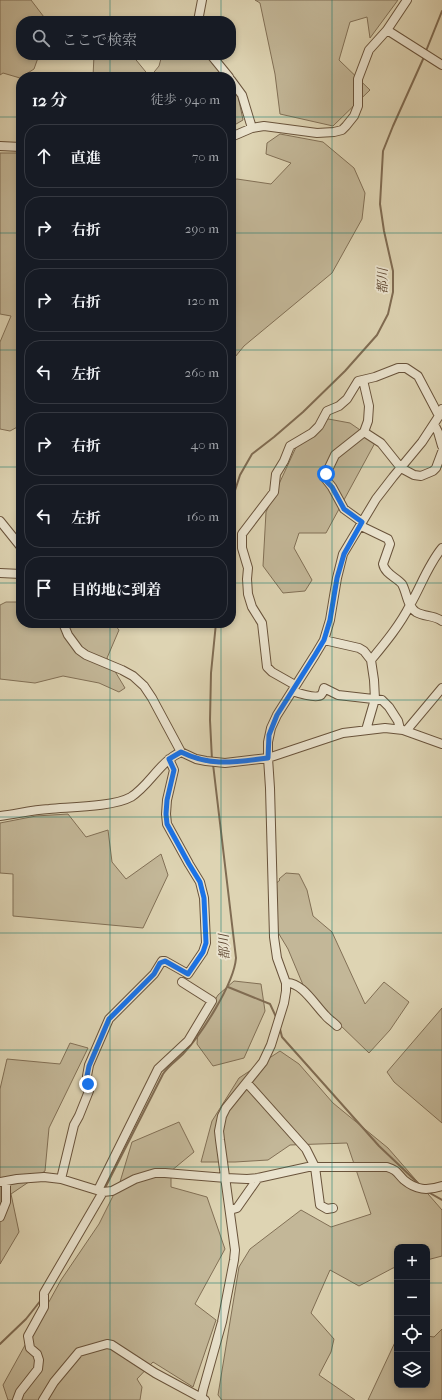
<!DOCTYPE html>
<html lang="ja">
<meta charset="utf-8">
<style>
:root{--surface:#171b24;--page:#242831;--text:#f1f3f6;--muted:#9ea1a6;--line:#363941}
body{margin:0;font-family:"IM FELL French Canon","Noto Serif JP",serif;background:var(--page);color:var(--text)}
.controls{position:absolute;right:12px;bottom:12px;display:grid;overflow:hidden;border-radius:8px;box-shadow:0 2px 6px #0003}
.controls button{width:36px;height:36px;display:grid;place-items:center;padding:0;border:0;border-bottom:1px solid var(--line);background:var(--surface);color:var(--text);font:20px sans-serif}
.stop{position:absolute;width:12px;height:12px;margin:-9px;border:3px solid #1a73e8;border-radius:50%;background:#fff}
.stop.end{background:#1a73e8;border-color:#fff;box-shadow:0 1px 4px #0008}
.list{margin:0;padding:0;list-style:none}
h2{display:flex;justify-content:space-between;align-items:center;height:52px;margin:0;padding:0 16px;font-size:17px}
h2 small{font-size:13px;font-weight:400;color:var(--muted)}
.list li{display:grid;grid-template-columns:26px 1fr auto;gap:12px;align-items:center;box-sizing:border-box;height:64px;margin:0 8px 8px;padding:0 8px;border:1px solid var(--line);border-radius:16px}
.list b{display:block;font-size:15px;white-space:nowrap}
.list em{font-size:13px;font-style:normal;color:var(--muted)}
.icon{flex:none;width:22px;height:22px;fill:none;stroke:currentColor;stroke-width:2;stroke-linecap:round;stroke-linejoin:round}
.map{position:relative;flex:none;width:442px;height:1400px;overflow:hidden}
.search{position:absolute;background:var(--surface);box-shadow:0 2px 6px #0003;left:16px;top:16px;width:220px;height:44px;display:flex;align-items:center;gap:10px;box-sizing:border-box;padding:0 14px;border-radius:16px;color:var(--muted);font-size:15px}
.panel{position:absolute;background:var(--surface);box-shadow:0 2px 6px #0003;left:16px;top:72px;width:220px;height:556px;border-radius:16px}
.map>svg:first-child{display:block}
</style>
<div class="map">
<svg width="442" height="1400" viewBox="0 0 442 1400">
<rect width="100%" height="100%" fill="#ded4b3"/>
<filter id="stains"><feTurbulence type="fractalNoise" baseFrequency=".005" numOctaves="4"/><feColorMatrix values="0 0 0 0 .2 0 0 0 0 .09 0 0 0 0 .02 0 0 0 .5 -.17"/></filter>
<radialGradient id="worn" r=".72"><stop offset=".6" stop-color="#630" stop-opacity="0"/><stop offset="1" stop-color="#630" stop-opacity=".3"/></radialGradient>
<path fill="#c3b798" stroke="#827056" d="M0,0H31L47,21H21V55H39L34,69L20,78L3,73L0,75Z
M255,0H398L370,38L367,17L350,22L339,60L370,90L333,126L280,114L275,74L260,3Z
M94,55H132L150,77L159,66L162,55H211L229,77H93Z
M231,79L236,86L243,120L231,127Z
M280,134L323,142L354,168L365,193L362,219L332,273L244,346L231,362V180L237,179L271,184L291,163L266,154L267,143Z
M0,153H21V163L18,168L21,172V425L10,431L0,429V342L11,316L0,314Z
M323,418L350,423L376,441L326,533H299L294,548L312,580L305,591L283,593L263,566L266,512L298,443Z
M6,602H21V623H113L119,630L107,658L125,688L119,692L99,683L63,676L35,683L0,679V605Z
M68,814L86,837L108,830L112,862L126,879L161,854L168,875L143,928L13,916V874L0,873V823L36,816Z
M286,873L299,874L307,890L313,916L332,932L365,1004L384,982L409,1002L390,1030L369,1053L306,992L288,949L276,929L273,886L280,880L279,879Z
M234,981L261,984L265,1011L244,1058L213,1066L197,1044L198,1028L218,995Z
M442,1008V1123L394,1082L387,1072Z
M70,1043L88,1048L49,1128L45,1171L11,1194L19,1232L0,1264V1089L7,1059L60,1064Z
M280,1051L299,1064L333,1103L388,1148L442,1210V1256L427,1260V1247H397V1267L393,1268L359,1286L330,1270L311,1313L334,1339L331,1352L319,1375L355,1400H222L218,1395L239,1267L250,1249L301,1210L331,1227L371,1214L347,1143L290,1145L268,1160L235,1162H201L212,1121L239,1078Z
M179,1122L194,1152L171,1171V1187L207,1197L225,1249L195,1304L216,1320L193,1387L153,1362L137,1379L142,1387L140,1400H8L3,1385L61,1280L99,1224L120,1182L132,1142Z
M442,1329V1400H368L397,1338V1385H427V1336L434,1337Z"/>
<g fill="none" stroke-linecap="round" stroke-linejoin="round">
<path stroke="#806c53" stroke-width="2" d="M426,51L442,11
M231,503L240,475L252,454L274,437L303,412L345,371L377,335L388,314L393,292V271L384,231L380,204L383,151L393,126L424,57
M212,760L210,720L211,673L216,623
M228,987L270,1004L277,1019
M280,1029L282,1037L379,1146L420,1185
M104,1190L163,1074C168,1066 176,1061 183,1054C201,1035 234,984 236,958L213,764
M428,1192L442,1200
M0,1344L26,1319L41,1300"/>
<defs>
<path id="minor" d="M198,21L202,0
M387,30L442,65
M211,55L229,77
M231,80L242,95L252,128
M231,137L252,128L264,126L317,133L334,132L342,130L346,126L354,116L358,106V79L369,50L387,30L407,0
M0,146L21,147
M434,424L438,432L442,446
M364,432L381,443L401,468L414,475L421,476L433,471L436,468L442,452
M0,521L21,547
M362,522L344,509L332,487L325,478L326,474L335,455L364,432L368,421L369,406L363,380
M361,526L388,539L390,544L383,564C385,574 396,577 402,584C407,593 407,606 416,612C424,617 434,615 442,621
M0,573L21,574
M63,623L68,635L79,650L86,655L122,670L133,676L144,686L152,698L181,752L196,759L206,761L225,763L268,758L343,733L385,728L403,730L442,744
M324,640L359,648L364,651L371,660L374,680L375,699L366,730
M371,660C385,643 400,625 410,605C421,586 428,565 442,548
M295,685L272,672L267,667L262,623L252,607L248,594L247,579L248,568L242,548V534L274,492L276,474L284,461L290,446L312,433L319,426L327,411L339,406L347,399L358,381L375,377L398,368H406L418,376L439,416
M292,691C298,693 316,699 321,695C323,693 323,691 324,688L338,695L382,700L389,707L398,721L400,729
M406,731L442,688
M0,816C16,814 32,810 49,809C70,807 113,807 131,797C150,785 159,762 181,752
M286,983C301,981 315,1005 325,1015C328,1019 333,1022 337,1026
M247,1083L306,1149L315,1167L320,1205L327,1209L333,1208
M61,1179L74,1125L79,1116L89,1091L87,1076L89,1065L109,1019L154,974L162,961H165L188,974L203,952L206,943L204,898L200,882L189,864L167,824L166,814L167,800L174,770L169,759
M0,1182L17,1179L44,1177L61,1179L103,1192L112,1191L135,1179L155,1173H165L226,1178L247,1179L258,1178L308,1167H387C397,1170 397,1173 404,1180C416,1190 427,1191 442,1186
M98,1190L158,1069L188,1041L212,1001L182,982
M230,1210L237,1208L258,1178
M0,1217L6,1202V1182
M17,1400L20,1392L38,1369L39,1360L37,1354L30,1348L28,1336L44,1307V1293L103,1192
M43,1400L54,1382L79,1352L107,1344L112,1345L155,1373L205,1400
M201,1400L203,1390L222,1322L234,1260L235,1250L220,1140L219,1131L222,1116L226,1108L263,1062L271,1045L284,1003L286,991V983L277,958L274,937L270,788L268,758V742L271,728L277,715L315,655L324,640L330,620L337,578L343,554L376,499L393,477L422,442L439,416L442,409"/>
</defs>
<use href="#minor" stroke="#69533b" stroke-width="10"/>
<use href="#minor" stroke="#eae3ce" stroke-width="8"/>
</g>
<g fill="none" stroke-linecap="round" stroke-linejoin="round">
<path stroke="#1a73e8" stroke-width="5" d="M88,1084L87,1076L89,1066L109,1019L154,974L160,963L165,961L188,974L203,952L206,943L204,898L200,882L189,864L167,824L166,814L167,800L174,770L169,759L181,752C212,767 234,762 268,758L269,735L277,715L315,655L324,640L330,620L337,578L344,554L362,522L344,509L332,487L327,482L326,474"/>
</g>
<path fill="none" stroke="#0f766e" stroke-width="1" stroke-opacity="0.55" d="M110,0V21M221,0V21M332,0V1400M110,55V77M221,55V77M0,117H21M231,117H442M0,233H21M231,233H442M0,350H21M231,350H442M0,467H21M231,467H442M0,583H21M231,583H442M110,623V1400M221,623V1400M0,700H442M0,817H442M0,933H442M0,1050H442M0,1167H442M0,1283H397M427,1283H442"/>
<g text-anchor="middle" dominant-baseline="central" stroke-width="3.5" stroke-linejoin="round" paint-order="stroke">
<g font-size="13" font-style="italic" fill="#5c442e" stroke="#eae3ce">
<text transform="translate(382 281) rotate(-90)">都川</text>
<text transform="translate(224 947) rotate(-92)">都川</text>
</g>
</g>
<rect width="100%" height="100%" filter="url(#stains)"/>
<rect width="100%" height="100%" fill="url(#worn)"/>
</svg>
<div class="controls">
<button>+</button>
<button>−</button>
<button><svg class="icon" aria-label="locate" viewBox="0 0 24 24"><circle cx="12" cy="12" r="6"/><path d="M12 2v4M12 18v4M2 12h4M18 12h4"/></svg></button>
<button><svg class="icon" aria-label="layers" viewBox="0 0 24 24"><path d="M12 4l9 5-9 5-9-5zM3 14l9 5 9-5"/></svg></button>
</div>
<div class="stop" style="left:326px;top:474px"></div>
<div class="stop end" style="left:88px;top:1084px"></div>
<div class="search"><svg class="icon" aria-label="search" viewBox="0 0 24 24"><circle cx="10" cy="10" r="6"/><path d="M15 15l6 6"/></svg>ここで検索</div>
<section class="panel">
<h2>12 分<small>徒歩 · 940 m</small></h2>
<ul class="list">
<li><svg class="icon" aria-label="ahead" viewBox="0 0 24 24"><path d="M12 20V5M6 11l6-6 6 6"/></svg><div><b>直進</b></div><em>70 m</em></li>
<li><svg class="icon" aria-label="right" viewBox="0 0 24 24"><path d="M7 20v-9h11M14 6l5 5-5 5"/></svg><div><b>右折</b></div><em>290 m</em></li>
<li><svg class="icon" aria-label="right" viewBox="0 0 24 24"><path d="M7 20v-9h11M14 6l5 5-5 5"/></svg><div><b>右折</b></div><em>120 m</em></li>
<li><svg class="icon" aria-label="left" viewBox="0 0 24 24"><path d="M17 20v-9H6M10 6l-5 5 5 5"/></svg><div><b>左折</b></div><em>260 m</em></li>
<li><svg class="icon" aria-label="right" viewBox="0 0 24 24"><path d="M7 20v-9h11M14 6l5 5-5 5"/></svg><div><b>右折</b></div><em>40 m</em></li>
<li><svg class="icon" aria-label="left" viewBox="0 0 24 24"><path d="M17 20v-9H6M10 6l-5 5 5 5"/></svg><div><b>左折</b></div><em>160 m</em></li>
<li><svg class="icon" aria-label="arrive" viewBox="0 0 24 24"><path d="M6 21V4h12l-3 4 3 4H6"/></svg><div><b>目的地に到着</b></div></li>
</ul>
</section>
</div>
